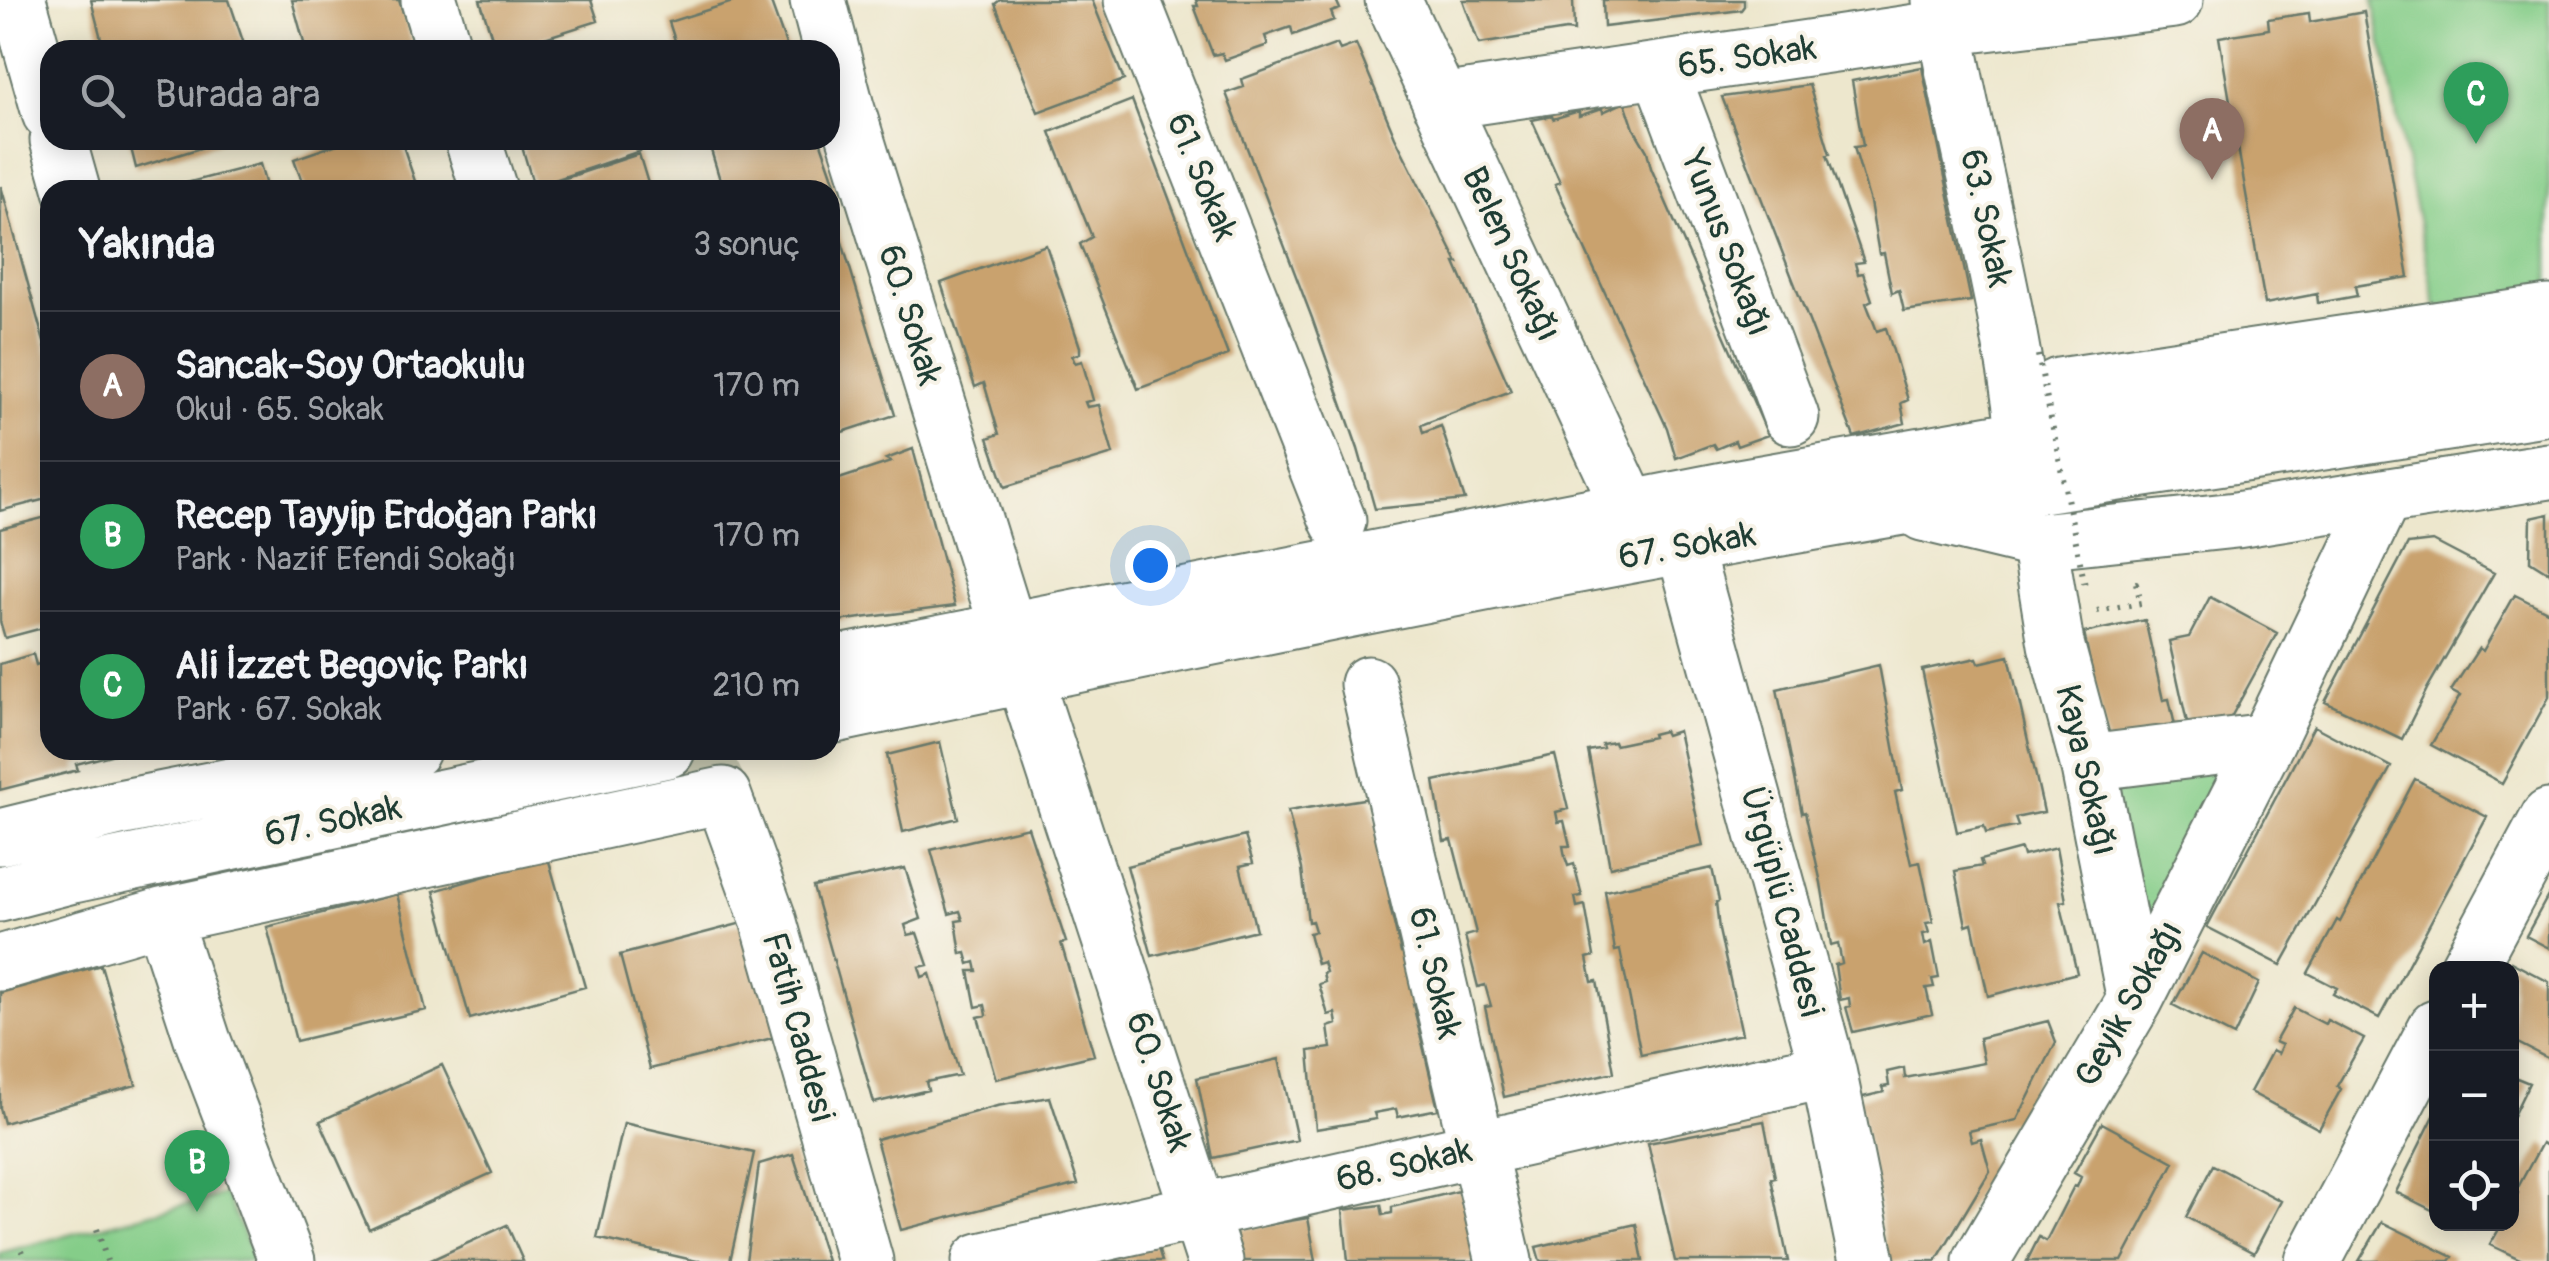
<!DOCTYPE html>
<html lang="tr">
<meta charset="utf-8">
<style>
:root{--surface:#171b24;--page:#20242c;--text:#f1f3f6;--muted:#9ea1a6;--line:#363941;--accent:#1f6fb2}
body{margin:0;font-family:Pangolin,sans-serif;background:var(--page);color:var(--text)}
.controls{position:absolute;right:30px;bottom:30px;display:grid;overflow:hidden;border-radius:20px;box-shadow:0 5px 25px #0003}
.controls button{width:90px;height:90px;display:grid;place-items:center;padding:0;border:0;border-bottom:2px solid var(--line);background:var(--surface);color:var(--text);font:50px sans-serif}
.you{position:absolute;left:1150px;top:565px;width:35px;height:35px;margin:-25px;border:8px solid #fff;border-radius:50%;background:#1a73e8;box-shadow:0 0 0 15px #1a73e833}
.badge{display:grid;place-items:center;width:65px;height:65px;border-radius:50%;background:var(--accent);color:#fff;font-size:32px;font-weight:700}
.pin{position:absolute;translate:-50% -82px;filter:drop-shadow(0 2px 5px #0008)}
.pin::after{content:'';position:absolute;top:52px;width:35px;height:30px;background:inherit;clip-path:polygon(0 0,100% 0,50% 100%)}
.list{margin:0;padding:0;list-style:none}
h2{display:flex;justify-content:space-between;align-items:center;height:130px;margin:0;padding:0 40px;font-size:42px}
h2 small{font-size:32px;font-weight:400;color:var(--muted)}
.list li{display:grid;grid-template-columns:65px 1fr auto;gap:30px;align-items:center;box-sizing:border-box;height:150px;padding:0 40px;border-top:2px solid var(--line)}
.list b{display:block;font-size:38px;white-space:nowrap}
.list p{margin:0;font-size:32px;white-space:nowrap;color:var(--muted)}
.list em{font-size:32px;font-style:normal;color:var(--muted)}
.icon{flex:none;width:55px;height:55px;fill:none;stroke:currentColor;stroke-width:2;stroke-linecap:round;stroke-linejoin:round}
.map{position:relative;flex:none;width:2549px;height:1261px;overflow:hidden}
.search{position:absolute;background:var(--surface);box-shadow:0 5px 25px #0003;left:40px;top:40px;width:800px;height:110px;display:flex;align-items:center;gap:25px;box-sizing:border-box;padding:0 35px;border-radius:30px;color:var(--muted);font-size:38px}
.panel{position:absolute;background:var(--surface);box-shadow:0 5px 25px #0003;left:40px;top:180px;width:800px;height:580px;border-radius:30px}
.map>svg:first-child{display:block}
</style>
<div class="map">
<svg width="2549" height="1261" viewBox="0 0 2549 1261">
<rect width="100%" height="100%" fill="#f7f3e8"/>
<filter id="ink" filterUnits="userSpaceOnUse"><feTurbulence type="fractalNoise" baseFrequency=".01" numOctaves="2"/><feDisplacementMap in="SourceGraphic" scale="20" xChannelSelector="R" yChannelSelector="G"/><feConvolveMatrix kernelMatrix="1 2 1 2 8 2 1 2 1" color-interpolation-filters="sRGB"/></filter>
<filter id="wash" filterUnits="userSpaceOnUse"><feTurbulence type="fractalNoise" baseFrequency=".0048" numOctaves="4" result="noise"/><feDisplacementMap in="SourceGraphic" scale="40" xChannelSelector="R" yChannelSelector="G"/><feGaussianBlur stdDeviation="2.25" result="paint"/><feColorMatrix in="noise" values="0 0 0 0 0 0 0 0 0 0 0 0 0 0 0 0 0 1.4 0 .05"/><feComposite in="paint" operator="in"/></filter>
<g filter="url(#wash)">
<rect width="100%" height="100%" fill="#ede7cd"/>
<path fill="#85cd89" stroke="#52855e" stroke-width="2.5" d="M2373,0H2549V289L2436,307Z
M2242,759L2140,953L2109,775Z
M225,1194L256,1261H0V1253Z"/>
<g id="blocks">
<path fill="#c9a26e" d="M91,0H229L246,50H104Z
M292,0H399L415,50H306Z
M480,0H591L598,21L507,50H496Z
M739,0H770L788,50H678L669,22Z
M1000,0H1092L1124,80L1038,112L995,4Z
M1196,0H1336L1340,9L1331,12L1334,20L1293,35L1291,27L1265,36L1268,45L1225,60L1222,53L1213,55L1194,6H1198Z
M1463,0H1573L1574,31L1566,30L1479,44Z
M1603,0H1744V6L1741,10L1604,27Z
M2364,12L2409,277L2355,286L2357,296L2318,303L2317,294L2265,304L2219,37L2269,29L2268,19L2309,13L2310,22Z
M604,41L607,50H578V49Z
M1337,44L1340,50L1356,44L1395,137L1458,263H1455L1511,391L1421,425L1423,433L1441,426L1465,500L1375,509L1358,449L1312,318L1226,93L1244,87L1242,79Z
M1922,67L1971,301L1904,311L1899,290L1892,293L1884,253L1879,254L1870,202L1854,147L1863,146L1852,81Z
M1809,85L1830,154L1827,155L1864,262L1855,263L1858,274L1863,273L1872,300L1866,303L1877,331L1886,328L1908,400L1901,403L1905,423L1854,437L1722,97Z
M1132,100L1228,355L1138,389L1080,244L1092,237L1050,132Z
M1625,102L1634,129L1647,151L1651,168L1768,435L1737,446L1735,441L1716,449L1713,444L1676,458L1667,428L1562,199L1555,184L1560,182L1532,120L1552,116L1553,119L1579,111V116L1602,108L1603,112Z
M129,140H223V141L136,168Z
M349,140H401L418,190H305L294,159Z
M520,140H637L640,151L534,187Z
M708,140H820L839,195L830,198V190H723Z
M639,154L650,190H532V189Z
M260,164L267,190H163V189Z
M1,186L50,364V498L0,511Z
M830,203L895,415L830,436Z
M1046,245L1080,347V353L1072,356L1075,363L1082,361L1093,400L1085,402L1087,407L1099,405L1113,454L1005,487L988,438L999,434L984,383L975,387L941,283Z
M913,449L955,606L830,622V482L891,462L886,459Z
M2549,514V573L2530,561L2531,518Z
M50,516V626L5,638L0,621V529Z
M2433,541L2494,573L2428,687L2402,739L2325,702L2408,544Z
M2515,595L2549,612V697L2502,783L2431,745L2460,696L2451,691L2479,648L2483,651Z
M2210,597L2277,633L2230,719L2188,727L2169,641L2189,637Z
M2145,620L2163,700L2169,699L2176,730L2107,744L2084,633Z
M33,654L36,665L50,661V750L126,751L76,764L78,770L0,790V664Z
M2009,656L2044,812L2015,818L2018,826L1986,833L1984,826L1957,832L1922,670L1977,658L1979,663Z
M1879,665L1902,790L1895,792L1911,864L1920,862L1933,922L1926,923L1929,933L1923,934L1925,945L1932,942L1939,978L1932,979L1934,987L1926,988L1932,1014L1853,1032L1846,1007L1850,1006L1849,998L1840,1000L1835,965L1842,963L1838,943L1831,945L1821,883L1805,812L1802,813L1777,689Z
M2314,726L2391,767L2281,965L2207,927Z
M1664,731L1666,735L1678,731L1703,846L1610,867L1588,751L1603,748L1602,744L1614,742L1615,745L1653,737L1652,734Z
M940,742L958,818L903,832L887,755Z
M1555,755L1568,809L1556,812L1558,822L1564,821L1570,846H1563L1565,857L1568,866L1574,864L1582,896L1575,897L1577,907L1585,905L1594,956L1587,958L1592,982L1597,981L1614,1072L1504,1097L1485,1007L1491,1006L1485,985L1478,987L1465,936L1476,933L1452,840L1444,841L1434,781Z
M2415,779L2487,817L2379,1018L2333,994L2337,988L2308,973L2337,920L2340,922Z
M1370,798L1394,901L1389,902L1401,953L1407,952L1419,1003L1413,1004L1438,1109L1398,1117L1396,1109L1374,1113L1376,1119L1316,1129L1309,1051L1331,1048L1328,1027L1337,1024L1335,1013L1328,1015L1319,984L1325,982L1323,973L1326,972L1323,962L1317,964L1309,933L1315,931L1312,921L1308,922L1302,869L1288,811Z
M1028,827L1066,942L1061,943L1094,1055L996,1079L978,1017L987,1015L985,1005L976,1007L969,971H977L975,962L969,964L966,953L961,954L956,921L963,920L960,911L949,914L931,850Z
M1245,836L1253,863L1240,866L1256,930L1152,956L1127,866Z
M2056,848L2066,901L2060,902L2077,973L1988,996L1972,923L1966,925L1955,871L1982,866L1980,860L2021,849L2023,856Z
M548,858L585,987L470,1019L434,891Z
M905,868L921,919L905,925L908,935L917,933L928,965L919,967L922,977L930,974L960,1075L926,1082L928,1090L874,1103L813,887Z
M1712,868L1719,901L1716,902L1719,930L1742,1034L1641,1055L1620,950L1615,951L1605,891Z
M397,894L426,1010L296,1041L267,927Z
M2549,894V948L2526,936Z
M750,921L780,1036L650,1069L620,955Z
M2202,953L2259,983L2234,1036L2173,1005Z
M2511,962L2549,982V1059L2512,1040V968H2507Z
M101,965L136,1085L4,1123L0,1108V993Z
M2294,1008L2325,1024L2327,1020L2364,1039L2337,1086L2341,1089L2319,1129L2250,1092L2272,1051L2278,1054L2282,1045L2275,1042Z
M2048,1021L2056,1042L2017,1120L1969,1131L1972,1142L1981,1139L1990,1171L1936,1261H1888L1859,1098L1884,1092L1882,1087L1889,1086L1887,1072L1904,1068L1905,1078L1984,1063L1979,1038Z
M1279,1059L1297,1140L1213,1158L1197,1078Z
M442,1065L492,1173L369,1229L320,1121Z
M2512,1076L2529,1083L2512,1118Z
M1050,1097L1078,1184L901,1230L876,1139L997,1106Z
M2436,1112V1212L2396,1192Z
M1764,1121L1775,1177L1771,1178L1788,1261H1675L1648,1143Z
M624,1123L754,1153L730,1261H697L597,1238Z
M2102,1123L2174,1162L2122,1261H2027L2039,1237L2046,1241L2074,1186L2077,1187L2081,1177L2074,1173Z
M2542,1143L2549,1147V1261H2524L2490,1245L2502,1224H2512V1206L2518,1193L2516,1191Z
M793,1154L827,1261H746L759,1164Z
M2213,1165L2281,1201L2254,1253L2186,1217Z
M1463,1190L1481,1261H1348L1343,1210L1381,1205L1383,1215L1392,1213V1207Z
M1308,1218L1316,1261H1243L1235,1230Z
M2382,1222L2453,1257L2450,1261H2359Z
M1636,1224L1643,1261H1540L1536,1247Z
M507,1225L523,1261H429Z
M1157,1245L1162,1261H1098Z"/>
</g>
</g>
<g filter="url(#ink)">
<use href="#blocks" fill-opacity="0" stroke="#67786a" stroke-width="2.5"/>
<g fill="none" stroke-linecap="round" stroke-linejoin="round">
<path stroke="#c4c5ae" stroke-width="55" stroke-dasharray="55 28" stroke-linecap="butt" d="M700,750L723,795"/>
<defs>
<path id="minor" d="M18,0L50,113
M429,0L444,50
M818,0L846,107L1008,629
M1132,0L1338,521
M1393,0L1630,508
M1940,0C1965,147 2007,289 2025,437
M1660,70L1791,417
M1440,102L1944,28L2175,0
M58,140L72,190
M473,140L489,190
M2039,541L2056,644L2088,763L2135,1000
M1684,546L1828,1070L1867,1261
M1024,676L1215,1261
M1368,684L1504,1261
M2088,763L2267,741
M162,916L203,1041L287,1261
M0,963L162,916L723,795L768,919L865,1261
M2468,968L2549,817
M980,1261L1828,1070
M1981,1261L2135,1000L2267,741L2383,498
M2313,1261L2436,1028"/>
<path id="major" d="M2025,437L2059,386L2549,313
M1923,513L2039,541L2236,520L2549,471
M830,665L1739,487L2025,437L2549,357
M830,716C1185,642 1540,568 1898,508C2115,472 2332,442 2549,407
M0,837L119,808L412,750
M0,894L73,875L667,750"/>
</defs>
<use href="#minor" stroke="#67786a" stroke-width="59"/>
<use href="#major" stroke="#67786a" stroke-width="59"/>
<path stroke="#67786a" stroke-width="6" stroke-dasharray="2.5 8" stroke-linecap="butt" d="M2097,611L2141,603L2136,583L2133,584
M97,1229L107,1261
M22,1250L26,1261"/>
<use href="#minor" stroke="#fff" stroke-width="55"/>
<use href="#major" stroke="#fff" stroke-width="55"/>
<path stroke="#67786a" stroke-width="6" stroke-dasharray="2.5 8" stroke-linecap="butt" d="M2038,355L2086,591"/>
</g>
</g>
<g text-anchor="middle" dominant-baseline="central" stroke-width="8" stroke-linejoin="round" paint-order="stroke">
<g font-size="35" fill="#1f3d34" stroke="#f7f3e8">
<text transform="translate(1747 57) rotate(-8)">65. Sokak</text>
<text transform="translate(1202 177) rotate(68)">61. Sokak</text>
<text transform="translate(1986 218) rotate(78)">63. Sokak</text>
<text transform="translate(1726 243) rotate(69)">Yunus Sokağı</text>
<text transform="translate(1511 254) rotate(65)">Belen Sokağı</text>
<text transform="translate(910 315) rotate(73)">60. Sokak</text>
<text transform="translate(1687 546) rotate(-10)">67. Sokak</text>
<text transform="translate(2086 770) rotate(77)">Kaya Sokağı</text>
<text transform="translate(333 821) rotate(-12)">67. Sokak</text>
<text transform="translate(1782 902) rotate(75)">Ürgüplü Caddesi</text>
<text transform="translate(1435 973) rotate(77)">61. Sokak</text>
<text transform="translate(2129 1004) rotate(-61)">Geyik Sokağı</text>
<text transform="translate(798 1027) rotate(75)">Fatih Caddesi</text>
<text transform="translate(1159 1082) rotate(72)">60. Sokak</text>
<text transform="translate(1404 1165) rotate(-13)">68. Sokak</text>
</g>
</g>
</svg>
<div class="controls">
<button>+</button>
<button>−</button>
<button><svg class="icon" aria-label="locate" viewBox="0 0 24 24"><circle cx="12" cy="12" r="6"/><path d="M12 2v4M12 18v4M2 12h4M18 12h4"/></svg></button>
</div>
<div class="you"></div>
<div class="pin badge" style="left:2212px;top:180px;background:#8d6e63">A</div>
<div class="pin badge" style="left:197px;top:1212px;background:#2e9e5b">B</div>
<div class="pin badge" style="left:2476px;top:144px;background:#2e9e5b">C</div>
<div class="search"><svg class="icon" aria-label="search" viewBox="0 0 24 24"><circle cx="10" cy="10" r="6"/><path d="M15 15l6 6"/></svg>Burada ara</div>
<section class="panel">
<h2>Yakında<small>3 sonuç</small></h2>
<ul class="list">
<li><span class="badge" style="background:#8d6e63">A</span><div><b>Sancak-Soy Ortaokulu</b><p>Okul · 65. Sokak</p></div><em>170 m</em></li>
<li><span class="badge" style="background:#2e9e5b">B</span><div><b>Recep Tayyip Erdoğan Parkı</b><p>Park · Nazif Efendi Sokağı</p></div><em>170 m</em></li>
<li><span class="badge" style="background:#2e9e5b">C</span><div><b>Ali İzzet Begoviç Parkı</b><p>Park · 67. Sokak</p></div><em>210 m</em></li>
</ul>
</section>
</div>
